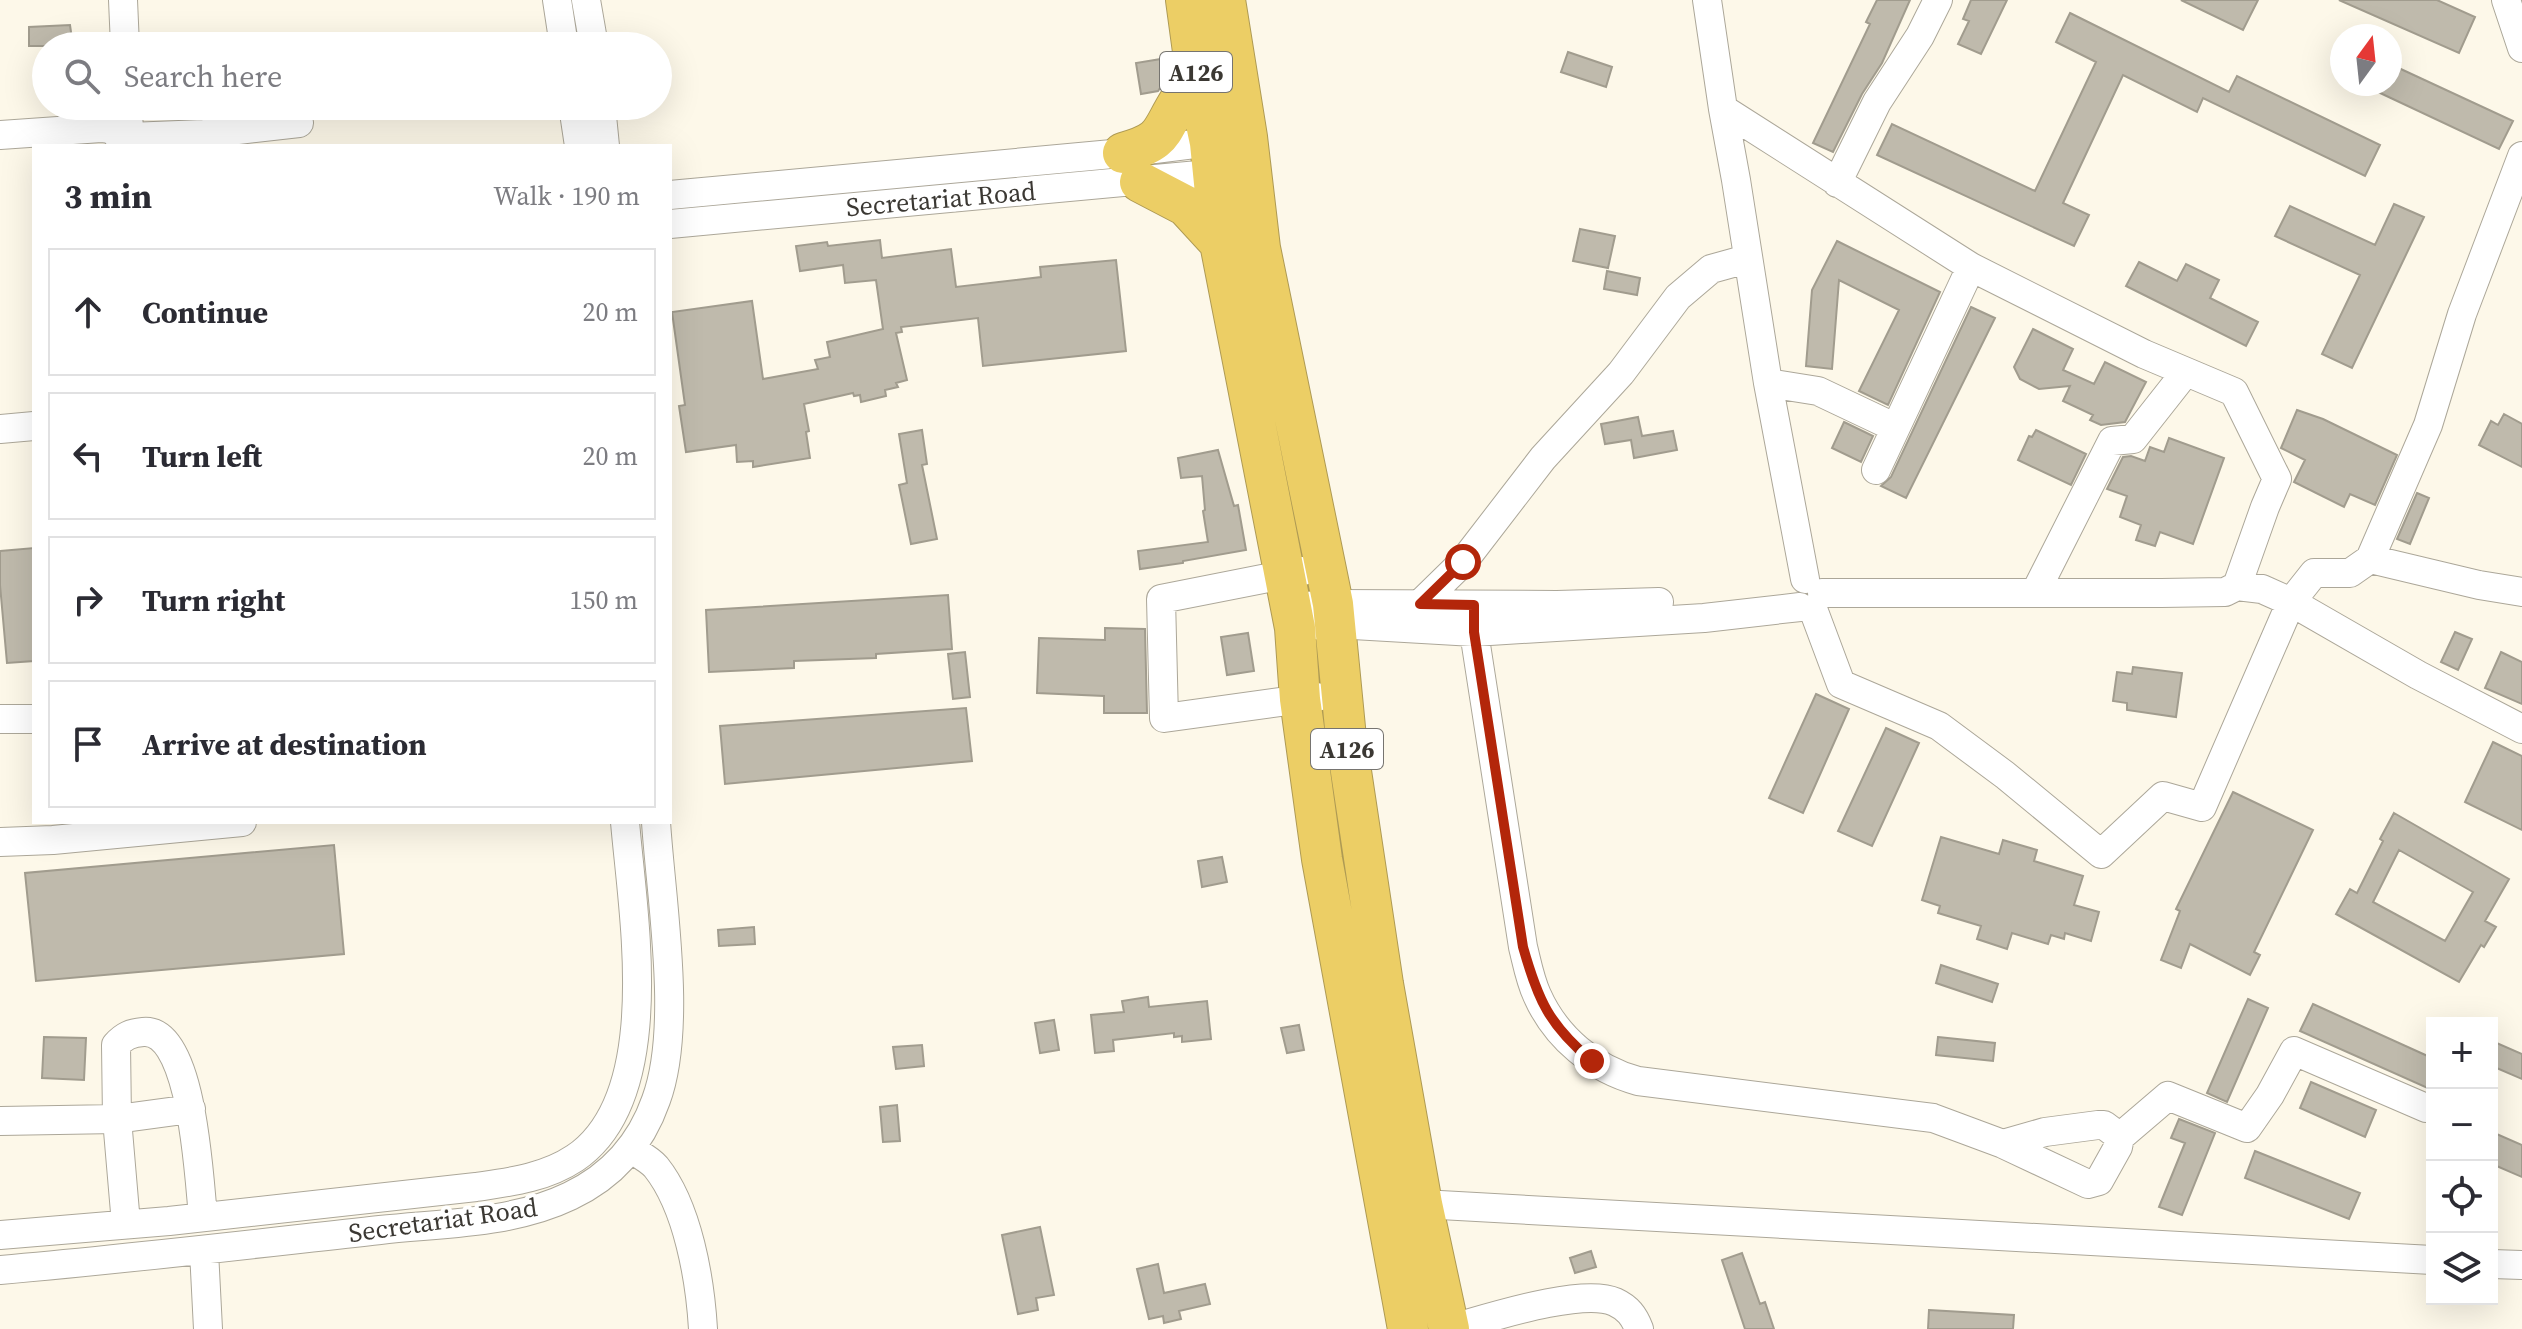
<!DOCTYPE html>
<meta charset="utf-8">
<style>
:root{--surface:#fff;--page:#f7f7f7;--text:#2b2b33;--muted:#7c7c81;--line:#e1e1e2}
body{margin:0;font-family:"Source Serif 4",serif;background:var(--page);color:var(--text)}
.controls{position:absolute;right:24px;bottom:24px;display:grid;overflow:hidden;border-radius:0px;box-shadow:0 8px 32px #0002}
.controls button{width:72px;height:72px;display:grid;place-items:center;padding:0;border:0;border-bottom:2px solid var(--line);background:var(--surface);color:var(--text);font:40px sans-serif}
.compass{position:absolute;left:2330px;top:24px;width:72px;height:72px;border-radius:50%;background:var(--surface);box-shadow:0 8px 32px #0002;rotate:15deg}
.stop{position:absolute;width:24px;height:24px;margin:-18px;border:6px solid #b3260a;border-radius:50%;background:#fff}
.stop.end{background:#b3260a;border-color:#fff;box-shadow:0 2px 8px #0008}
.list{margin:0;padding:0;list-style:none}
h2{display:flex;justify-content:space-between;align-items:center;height:104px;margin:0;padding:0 32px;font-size:34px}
h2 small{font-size:26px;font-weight:400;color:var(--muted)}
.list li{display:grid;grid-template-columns:52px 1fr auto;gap:24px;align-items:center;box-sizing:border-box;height:128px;margin:0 16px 16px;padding:0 16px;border:2px solid var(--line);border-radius:0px}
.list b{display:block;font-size:30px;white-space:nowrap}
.list em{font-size:26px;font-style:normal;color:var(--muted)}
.icon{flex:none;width:44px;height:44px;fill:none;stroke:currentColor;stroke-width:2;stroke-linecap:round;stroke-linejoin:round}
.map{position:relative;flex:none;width:2522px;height:1329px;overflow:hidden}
.search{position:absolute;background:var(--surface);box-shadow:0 8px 32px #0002;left:32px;top:32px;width:640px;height:88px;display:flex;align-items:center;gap:20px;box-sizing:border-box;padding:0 28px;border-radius:44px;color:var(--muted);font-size:30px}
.panel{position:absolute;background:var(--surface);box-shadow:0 8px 32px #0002;left:32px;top:144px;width:640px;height:680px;border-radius:0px}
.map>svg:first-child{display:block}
</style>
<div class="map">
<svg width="2522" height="1329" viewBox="0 0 2522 1329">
<rect width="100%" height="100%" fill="#fdf8e9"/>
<path fill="#bfbaac" stroke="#a19c8e" stroke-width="2" fill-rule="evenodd" d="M1877,0H1910L1882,63L1862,94L1833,152L1813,143L1870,24L1866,22Z
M1971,0H2007L1981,54L1958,44L1969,21L1963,19Z
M2181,0H2258L2243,30Z
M2339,0H2437L2475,17L2459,53Z
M2070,13L2229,92L2237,76L2380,145L2365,176L2203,98L2197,112L2123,75L2063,203L2089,215L2074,246L1877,155L1892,124L2035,191L2096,62L2056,42Z
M70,25L73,46H29V27Z
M1568,52L1612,67L1606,87L1561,72Z
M1161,59L1164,82L1158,91L1141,94L1136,63Z
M2390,64L2513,121L2499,149L2361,84H2390Z
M2394,204L2424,217L2352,368L2322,354L2360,275L2275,236L2290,206L2375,245Z
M1580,229L1615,236L1608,268L1573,261Z
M880,240L882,258L951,249L956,287L1041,277L1040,267L1116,260L1126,351L983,366L978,318L901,327L902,332L896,333L907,380L896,383L898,387L885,390L886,396L861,402L860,395L854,396L853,393L804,404L809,431L806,432L810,458L753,467V461L737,462L736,445L686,452L679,406L685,405L672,312L752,301L763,379L818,369L815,360L830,357L827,342L883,329L876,280L845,283L843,265L800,271L796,246L827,242L828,246Z
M1837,241L1940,292L1888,405L1859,391L1899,310L1839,280L1832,369L1806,366L1812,290Z
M2139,262L2177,281L2186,264L2219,280L2210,298L2258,322L2246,346L2126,286Z
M1607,271L1640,278L1637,295L1604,289Z
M1971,307L1995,318L1906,498L1881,486L1891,477Z
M2033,329L2073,349L2063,370L2094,384L2105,362L2146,382L2125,422L2101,425L2090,420L2093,415L2063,401L2070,386L2039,389L2020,379L2014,367Z
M2297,410L2323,419L2397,455L2375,505L2350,494L2344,507L2294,482L2305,460L2281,448Z
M2504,414L2522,424V467L2479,445L2491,421L2498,425Z
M1638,417L1642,436L1673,431L1677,450L1634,458L1631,440L1605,444L1601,424Z
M1844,422L1873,436L1861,462L1832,448Z
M922,430L927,464L922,465L937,539L911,544L899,485L907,483L899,434Z
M2036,430L2086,454L2071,485L2018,460L2029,436L2032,437Z
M2169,438L2224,458L2193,544L2160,532L2155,546L2136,540L2141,525L2120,517L2127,496L2107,489L2123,457L2131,456L2145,461L2150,447L2164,452Z
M1218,450L1234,506L1238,505L1246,550L1183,561V563L1140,569L1138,551L1208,542L1203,511L1205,510L1202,476L1181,478L1178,458Z
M2417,493L2429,498L2410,544L2397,539Z
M34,548V661L7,663L0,585V551Z
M948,595L952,649L876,654V658L794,661V668L709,672L706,610Z
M1105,628L1145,629L1147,713H1104V696L1037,693L1039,638L1105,640Z
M2455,632L2472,639L2458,670L2441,662Z
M1248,633L1254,671L1227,675L1221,637Z
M965,652L970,697L953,699L948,654Z
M2501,652L2522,662V704L2485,688Z
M2133,667L2182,673L2176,717L2127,710V703L2113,701L2117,672L2132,674Z
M1816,694L1849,709L1803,813L1769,798Z
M966,708L972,761L725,784L720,726Z
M1886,728L1919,743L1872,846L1838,831Z
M2493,742L2522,756V830L2465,802Z
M2233,792L2313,830L2254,952L2260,955L2250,975L2190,944L2181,968L2161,960L2180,911L2176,909Z
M2394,813L2509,879L2485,921L2496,927L2484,947L2481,945L2459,982L2336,914L2350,889L2357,893L2383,841L2380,839ZM2399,850L2473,892L2445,941L2373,902Z
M1941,837L1999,854L2003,840L2037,850L2034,861L2083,876L2074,905L2099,912L2091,941L2065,933L2064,939L2051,935L2048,944L2012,933L2007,949L1977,939L1981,926L1938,913L1940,906L1922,900Z
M334,845L344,954L36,981L25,873Z
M1222,857L1227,882L1202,887L1198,861Z
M754,927L755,944L719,946L718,930Z
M1941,965L1998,984L1992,1002L1936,983Z
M1148,997L1149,1007L1207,1001L1211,1039L1182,1042V1036L1174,1037V1033L1113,1040L1114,1051L1095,1053L1091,1015L1124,1012L1122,1001Z
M2248,999L2268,1008L2227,1102L2207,1093Z
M2313,1004L2432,1058V1090L2300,1031Z
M1054,1020L1059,1050L1040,1053L1035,1023Z
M1299,1025L1304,1050L1287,1053L1281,1028Z
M44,1037L86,1038L84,1080L42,1078Z
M1938,1037L1995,1043L1993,1061L1936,1055Z
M2492,1041L2522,1054V1079L2492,1066Z
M922,1045L924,1066L896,1069L893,1047Z
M2311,1082L2376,1110L2365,1137L2300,1108Z
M897,1105L900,1141L883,1142L880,1107Z
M2179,1119L2215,1133L2182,1215L2159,1207L2185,1143L2171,1138Z
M2492,1132L2522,1145V1177L2492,1164Z
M2255,1151L2360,1193L2349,1219L2245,1178Z
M1040,1227L1054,1295L1036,1298L1038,1310L1018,1314L1002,1235Z
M1591,1251L1596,1267L1575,1273L1570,1258Z
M1742,1253L1760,1304L1765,1302L1774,1329H1745L1722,1260Z
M1158,1264L1164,1293L1205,1284L1210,1304L1179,1311L1181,1319L1164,1323L1163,1316L1149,1319L1137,1269Z
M1929,1310L2014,1315L2013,1329H1928Z"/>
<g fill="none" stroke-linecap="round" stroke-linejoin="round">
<defs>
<path id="minor" d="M123,0L125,46
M557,0L564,46
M586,0L594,46
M1707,0L1723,109L1971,267L2144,354L2234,392L2277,479L2265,507L2237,586
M2506,0L2522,48
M128,106L129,137L204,134L299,123
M573,106L579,146
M601,106L605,146
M1723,109L1736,180L1768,383L1805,579
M0,135L101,128L112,129L118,136L129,137L131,146
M1837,183L1877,102L1920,36L1938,0
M670,195L1123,153L1226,140
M670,224L1231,172
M1768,383L1818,391L1894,427
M0,429L34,426
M1876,470L1971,267
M2370,559L2479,585L2522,592
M1303,571L1161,599L1164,718L1317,697
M1822,593H2161L2225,592L2237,586L2262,589L2291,602L2418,675L2522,729
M2035,593L2112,441L2133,439L2185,373
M1420,604L1463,562L1543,458L1621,373L1678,297L1711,269L1747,259
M1474,605V632L1523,947C1527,963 1530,980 1537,995C1556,1038 1594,1069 1638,1081L1933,1118L2003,1144L2088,1184L2099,1181L2118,1147L2120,1137L2104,1125H2098L2045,1132L2003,1144
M1292,607L1333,604L1557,605L1659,602
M1813,609L1841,684L1939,726L2005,775L2101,854L2163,796L2202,807L2291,602L2314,573H2350L2370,559L2428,425L2462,314L2522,156
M1320,626L1336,624L1474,632L1704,618L1800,607
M0,719H34
M0,842L53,840L242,822
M0,1121L117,1119L191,1109
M2120,1137L2168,1096L2247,1128L2270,1095L2294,1051L2426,1108
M631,1149C639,1154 650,1160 656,1167C688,1207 700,1279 703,1329
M1422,1204L2432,1260
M126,1224L117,1119L116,1045C124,1036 131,1033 143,1032C193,1027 199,1181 203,1216
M0,1235L169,1221L476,1187C510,1182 545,1178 575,1158C665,1097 633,916 625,822
M204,1251L208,1329
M2492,1264L2522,1265
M0,1270C127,1259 253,1244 380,1230C443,1223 512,1224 570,1196C612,1176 641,1143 656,1100C683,1027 661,900 656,822
M1449,1329C1486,1319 1582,1287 1615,1302C1628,1308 1634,1316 1639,1329"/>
<path id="highway" d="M1186,0L1197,81L1210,143L1220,243L1295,628L1300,699L1322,859L1408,1329
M1225,0L1247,137L1260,248L1333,604L1346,738L1383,984L1422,1204L1449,1329
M1123,153C1166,141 1159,133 1180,100C1184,93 1192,87 1197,81
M1140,182L1186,206L1220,243"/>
</defs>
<use href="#minor" stroke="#aca799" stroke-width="30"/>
<use href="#highway" stroke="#ae9a54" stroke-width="42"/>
<use href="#minor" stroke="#fff" stroke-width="28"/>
<use href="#highway" stroke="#ecce65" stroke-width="40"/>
</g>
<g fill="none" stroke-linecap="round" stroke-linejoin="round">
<path stroke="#b3260a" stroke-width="10" d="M1463,562L1420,604L1474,605V632L1523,947C1538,1000 1549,1025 1592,1061"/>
</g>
<g text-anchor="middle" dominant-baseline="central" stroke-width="8" stroke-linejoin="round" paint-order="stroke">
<g fill="#fff" stroke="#767470" stroke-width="2">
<rect x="1160" y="52" width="72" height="40" rx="6"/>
<rect x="1311" y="729" width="72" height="40" rx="6"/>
</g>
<g font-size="24" font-weight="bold" fill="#3b3833">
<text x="1196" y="72">A126</text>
<text x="1347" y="749">A126</text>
</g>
<g font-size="26" fill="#3b3833" stroke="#fff">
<text transform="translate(941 199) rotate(-5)">Secretariat Road</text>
<text transform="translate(443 1220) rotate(-8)">Secretariat Road</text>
</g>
</g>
</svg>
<div class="controls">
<button>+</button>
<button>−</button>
<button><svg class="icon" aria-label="locate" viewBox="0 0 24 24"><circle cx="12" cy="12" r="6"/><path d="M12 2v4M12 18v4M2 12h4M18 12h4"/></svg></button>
<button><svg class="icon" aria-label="layers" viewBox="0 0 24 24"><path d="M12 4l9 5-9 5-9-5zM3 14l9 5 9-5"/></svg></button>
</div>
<svg class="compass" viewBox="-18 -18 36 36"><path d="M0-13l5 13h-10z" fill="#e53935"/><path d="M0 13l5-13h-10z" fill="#7c7c81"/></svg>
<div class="stop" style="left:1463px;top:562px"></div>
<div class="stop end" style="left:1592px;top:1061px"></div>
<div class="search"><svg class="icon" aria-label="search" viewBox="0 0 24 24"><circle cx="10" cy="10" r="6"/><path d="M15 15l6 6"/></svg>Search here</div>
<section class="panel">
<h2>3 min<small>Walk · 190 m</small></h2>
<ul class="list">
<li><svg class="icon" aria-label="ahead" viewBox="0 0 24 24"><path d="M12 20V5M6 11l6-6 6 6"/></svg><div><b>Continue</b></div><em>20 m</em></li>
<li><svg class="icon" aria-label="left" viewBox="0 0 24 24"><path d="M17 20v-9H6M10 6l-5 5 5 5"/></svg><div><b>Turn left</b></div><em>20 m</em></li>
<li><svg class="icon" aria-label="right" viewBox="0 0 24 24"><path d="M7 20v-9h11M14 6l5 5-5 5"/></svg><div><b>Turn right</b></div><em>150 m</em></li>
<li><svg class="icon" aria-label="arrive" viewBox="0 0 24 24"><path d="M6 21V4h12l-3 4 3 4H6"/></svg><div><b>Arrive at destination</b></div></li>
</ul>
</section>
</div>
